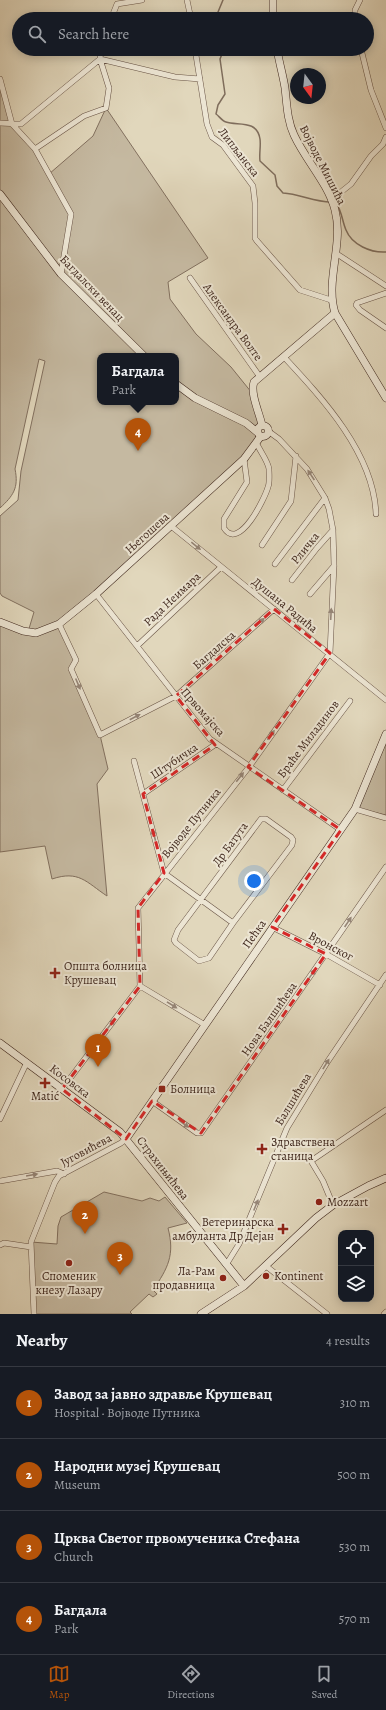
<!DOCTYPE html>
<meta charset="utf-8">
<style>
:root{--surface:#171b24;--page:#20242c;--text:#f1f3f6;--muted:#9ea1a6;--line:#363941;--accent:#b45309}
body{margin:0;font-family:Alegreya,serif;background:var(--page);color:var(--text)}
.controls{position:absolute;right:12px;bottom:12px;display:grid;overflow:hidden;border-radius:8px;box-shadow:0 2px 10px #0003}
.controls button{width:36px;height:36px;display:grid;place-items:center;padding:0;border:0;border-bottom:1px solid var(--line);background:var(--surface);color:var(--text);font:20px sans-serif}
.compass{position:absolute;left:290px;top:68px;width:36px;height:36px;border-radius:50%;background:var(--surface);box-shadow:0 2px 10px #0003;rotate:165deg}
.you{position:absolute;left:254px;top:881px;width:14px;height:14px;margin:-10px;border:3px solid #fff;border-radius:50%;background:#1a73e8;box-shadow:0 0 0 6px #1a73e833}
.badge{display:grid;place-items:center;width:26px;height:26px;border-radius:50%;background:var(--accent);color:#fff;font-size:13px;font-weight:700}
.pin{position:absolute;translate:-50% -33px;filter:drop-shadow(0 1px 2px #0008)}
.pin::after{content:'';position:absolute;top:21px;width:14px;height:12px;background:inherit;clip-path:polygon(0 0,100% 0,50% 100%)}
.popup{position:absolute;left:97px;top:353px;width:82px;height:52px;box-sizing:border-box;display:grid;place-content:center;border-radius:8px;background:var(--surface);filter:drop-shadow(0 1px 3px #0005);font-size:13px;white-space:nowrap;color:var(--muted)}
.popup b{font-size:15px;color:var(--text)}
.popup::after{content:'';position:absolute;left:50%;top:100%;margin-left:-8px;border:8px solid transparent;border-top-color:var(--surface)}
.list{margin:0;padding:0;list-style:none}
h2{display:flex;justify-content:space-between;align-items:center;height:52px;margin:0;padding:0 16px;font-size:17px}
h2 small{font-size:13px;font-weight:400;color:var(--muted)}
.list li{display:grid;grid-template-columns:26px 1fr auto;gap:12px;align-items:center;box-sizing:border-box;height:72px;padding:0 16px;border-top:1px solid var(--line)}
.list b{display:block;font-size:15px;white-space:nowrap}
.list p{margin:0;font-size:13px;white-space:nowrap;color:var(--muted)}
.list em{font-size:13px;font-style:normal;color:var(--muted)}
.icon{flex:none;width:22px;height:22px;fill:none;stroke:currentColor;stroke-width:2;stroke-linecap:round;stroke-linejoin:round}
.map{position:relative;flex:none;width:386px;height:1314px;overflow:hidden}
.search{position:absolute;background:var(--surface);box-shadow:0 2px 10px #0003;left:12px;right:12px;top:12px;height:44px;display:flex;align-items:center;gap:10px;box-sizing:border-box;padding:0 14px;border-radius:22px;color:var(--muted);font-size:15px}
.sheet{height:340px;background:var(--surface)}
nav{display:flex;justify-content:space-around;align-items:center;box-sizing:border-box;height:56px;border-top:1px solid var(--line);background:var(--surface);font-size:11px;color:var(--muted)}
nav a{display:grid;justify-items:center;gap:2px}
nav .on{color:var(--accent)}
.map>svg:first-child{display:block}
</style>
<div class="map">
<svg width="386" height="1314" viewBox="0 0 386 1314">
<rect width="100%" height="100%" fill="#e1d7bc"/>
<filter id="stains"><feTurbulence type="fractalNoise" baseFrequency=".005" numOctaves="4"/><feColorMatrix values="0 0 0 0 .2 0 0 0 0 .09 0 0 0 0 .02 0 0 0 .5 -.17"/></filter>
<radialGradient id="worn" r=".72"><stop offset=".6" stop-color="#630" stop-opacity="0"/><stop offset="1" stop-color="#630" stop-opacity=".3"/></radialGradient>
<path fill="#c5b9a1" stroke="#82705f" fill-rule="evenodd" d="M0,79L12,124L35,149L49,174L93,136L106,108L208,258L168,282L170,299L196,334L231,367L252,393L260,426L257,428V444L59,624L76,660L71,669L100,735L108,769L97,784L107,896C86,882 79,870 52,879L45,846L0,852V622L28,632L34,612L2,596L0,593V516L18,500L21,471L45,361L39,359L15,469C19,488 13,496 0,508ZM100,356H176V402H100Z
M386,734V815L355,808Z
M104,1192L142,1201L150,1198L159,1201L165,1197L187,1223L168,1228C175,1255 168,1268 153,1290L157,1294L153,1297L149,1294L130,1312L132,1314H34L31,1242L57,1244L58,1226L61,1217Z"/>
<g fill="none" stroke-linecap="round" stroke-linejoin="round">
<path stroke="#7f6d5c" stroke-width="1.5" d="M221,19L218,12L223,0
M224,49L220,59L225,94L218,105L216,114C219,116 222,121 226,122C237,126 257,119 260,139C261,146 259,154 260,161L275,175L277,186L283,193C300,194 314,202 331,202
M336,203C342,211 342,221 346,230C352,245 371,253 386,252"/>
<defs>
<path id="street" d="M187,0L191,19
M111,19L117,4L142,0
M355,19V10L360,0
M195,49L207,124L212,137L223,145L253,186L255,203V238L257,241L300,290L331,300
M361,49L371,90L386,128
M0,79L12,124L35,149L71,214L61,274
M0,123L21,124L100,59L175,77L200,79
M35,149L84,116L106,108L109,88L100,59L101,49
M331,200L351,184L371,156L383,144L386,137
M337,254L386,286
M190,278L260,377
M386,293L357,303L356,305L360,310L386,328
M284,357C323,399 374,454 376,514
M244,459L247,482L224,519V528C239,552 265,498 268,487C270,482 269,474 269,469C268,461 260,451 257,444
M171,526L386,700
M262,545L291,501L296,456
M275,564L325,498
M292,580L317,548L333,530
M96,594L210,739L341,830
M310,594L334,566
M59,624L76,660L71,669L100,735L176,696L274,609
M137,646L221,567
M134,761L164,873
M283,790L350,701
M143,794L216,744
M355,809L386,818
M261,819H266L291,837L293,840L292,845L233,923L209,958L199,961L176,943L174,940L178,930Z
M164,873L233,923
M272,927L326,954L380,985
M140,986L205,1025
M62,1089L140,986L138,908L249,767L330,653L334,565L333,530L329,509L325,498L307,469L279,439L268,431
M152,1101L197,1133H201L386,867
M0,1119L27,1062
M0,1181L57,1171L64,1174
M333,1205L323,1181L311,1161L386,1110
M0,1245L4,1243L31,1247
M226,1265L239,1244L287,1128L328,1061L386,975
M266,1266L327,1314
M34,1314L31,1242L55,1182L59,1176L121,1143L126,1139
M384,1314L386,1312"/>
<path id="secondary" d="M273,19V0
M277,49C279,62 283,75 285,88C287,104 287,120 294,135C306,161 328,183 335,210C344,244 325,280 335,313L386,398
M0,194L61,274L144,356
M176,384L195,398L246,423L257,432
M262,425C259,412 250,393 254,382L335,313
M257.5 431a5.5 5.5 0 1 1 11 0a5.5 5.5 0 1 1-11 0Z
M0,622L23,631L36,633L59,624L96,594L244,459L261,436
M0,1043L120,1132L244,1286
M126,1139L355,809L386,734
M201,1314L244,1286L316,1218L333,1205L368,1186L386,1178"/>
</defs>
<use href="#street" stroke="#685345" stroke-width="6"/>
<use href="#secondary" stroke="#3f271d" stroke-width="8"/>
<use href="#street" stroke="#ece5d3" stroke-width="5"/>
<use href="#secondary" stroke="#ece5d3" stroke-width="7"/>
</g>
<defs><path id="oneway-solid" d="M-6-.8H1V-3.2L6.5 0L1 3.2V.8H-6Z"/></defs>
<g fill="#968678">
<use href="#oneway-solid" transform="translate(311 475) rotate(-124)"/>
<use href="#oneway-solid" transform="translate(196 546) rotate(39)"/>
<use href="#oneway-solid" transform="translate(331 614) rotate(-87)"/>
<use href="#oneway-solid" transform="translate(260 622) rotate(-41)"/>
<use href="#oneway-solid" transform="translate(78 684) rotate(67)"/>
<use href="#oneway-solid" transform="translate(135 717) rotate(-28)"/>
<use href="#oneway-solid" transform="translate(271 735) rotate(-54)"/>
<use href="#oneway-solid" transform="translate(240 777) rotate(-52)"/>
<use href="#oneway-solid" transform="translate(154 835) rotate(-105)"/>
<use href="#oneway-solid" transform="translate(348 922) rotate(-56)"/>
<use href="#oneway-solid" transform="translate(312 974) rotate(-55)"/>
<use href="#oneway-solid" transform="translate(172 1005) rotate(32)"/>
<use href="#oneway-solid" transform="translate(111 1024) rotate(-53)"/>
<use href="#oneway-solid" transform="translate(326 1064) rotate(-58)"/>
<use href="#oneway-solid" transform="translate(184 1124) rotate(36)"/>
<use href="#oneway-solid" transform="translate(32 1175) rotate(-10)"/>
<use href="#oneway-solid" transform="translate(256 1205) rotate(-68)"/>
</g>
<path fill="none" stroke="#d62828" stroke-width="3" stroke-dasharray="8 5" stroke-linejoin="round" d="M274,609L330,653L248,767L341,830L272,927L326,954L201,1133L152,1101L126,1139L62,1089L140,986L138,908L164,873L143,794L215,745L176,696Z"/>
<g fill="#8f2418" stroke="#ece5d3" stroke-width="1.5">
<path d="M53 967h4v4h4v4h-4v4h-4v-4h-4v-4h4z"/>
<path d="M43 1077h4v4h4v4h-4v4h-4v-4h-4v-4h4z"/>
<rect x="158" y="1085" width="8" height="8" rx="2"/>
<path d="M260 1143h4v4h4v4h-4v4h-4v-4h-4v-4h4z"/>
<circle cx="319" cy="1202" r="4"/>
<path d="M281 1223h4v4h4v4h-4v4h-4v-4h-4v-4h4z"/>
<circle cx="69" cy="1263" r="4"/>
<circle cx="266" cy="1276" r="4"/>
<circle cx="223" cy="1278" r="4"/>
</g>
<g text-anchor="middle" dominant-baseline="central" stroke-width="4" stroke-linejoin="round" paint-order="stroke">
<g font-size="12" fill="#3f271d" stroke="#ece5d3">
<text transform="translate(239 152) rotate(52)">Липљанска</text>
<text transform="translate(323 165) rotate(63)">Војводе Мишића</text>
<text transform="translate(92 288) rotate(46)">Багдалски венац</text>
<text transform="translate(233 322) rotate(54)">Александра Волте</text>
<text transform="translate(147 533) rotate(-42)">Његошева</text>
<text transform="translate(305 548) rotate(-51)">Рличка</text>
<text transform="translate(172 599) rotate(-43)">Рада Неимара</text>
<text transform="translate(285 605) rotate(39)">Душана Радића</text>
<text transform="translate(214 650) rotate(-41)">Багдалска</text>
<text transform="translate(203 712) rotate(49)">Првомајска</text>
<text transform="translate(308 739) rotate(-53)">Браће Миладинов</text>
<text transform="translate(174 761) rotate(-34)">Штубичка</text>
<text transform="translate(191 823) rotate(-51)">Војводе Путника</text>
<text transform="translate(230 844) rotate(-54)">Др Батута</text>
<text transform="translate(254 934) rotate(-55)">Пећка</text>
<text transform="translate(331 946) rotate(28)">Вронског</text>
<text transform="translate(269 1019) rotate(-55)">Нова Балшићева</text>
<text transform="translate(70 1081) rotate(37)">Косовска</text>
<text transform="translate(293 1099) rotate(-59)">Балшићева</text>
<text transform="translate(86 1150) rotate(-28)">Југовићева</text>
<text transform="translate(163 1168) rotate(52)">Страхињићева</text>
</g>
<g font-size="12" fill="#3f271d" stroke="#ece5d3" text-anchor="start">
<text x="64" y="966">Општа болница<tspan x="64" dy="14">Крушевац</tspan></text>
<text x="170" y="1089">Болница</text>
<text x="45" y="1096" text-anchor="middle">Matić</text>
<text x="271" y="1142">Здравствена<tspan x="271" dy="14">станица</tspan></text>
<text x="327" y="1202">Mozzart</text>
<text x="274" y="1222" text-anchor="end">Ветеринарска<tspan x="274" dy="14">амбуланта Др Дејан</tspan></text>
<text x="215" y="1271" text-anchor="end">Ла-Рам<tspan x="215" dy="14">продавница</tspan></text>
<text x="69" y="1276" text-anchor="middle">Споменик<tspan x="69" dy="14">кнезу Лазару</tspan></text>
<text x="274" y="1276">Kontinent</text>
</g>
</g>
<rect width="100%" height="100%" filter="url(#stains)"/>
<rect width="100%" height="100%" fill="url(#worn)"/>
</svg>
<div class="controls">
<button><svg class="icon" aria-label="locate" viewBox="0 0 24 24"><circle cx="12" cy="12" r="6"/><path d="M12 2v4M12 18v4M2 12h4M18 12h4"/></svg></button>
<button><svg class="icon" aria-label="layers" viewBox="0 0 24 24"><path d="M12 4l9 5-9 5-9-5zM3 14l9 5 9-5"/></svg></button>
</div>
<svg class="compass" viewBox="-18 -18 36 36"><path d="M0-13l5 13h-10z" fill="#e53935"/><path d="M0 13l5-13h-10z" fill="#9ea1a6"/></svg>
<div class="you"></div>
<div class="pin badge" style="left:98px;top:1067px">1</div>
<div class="pin badge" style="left:85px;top:1234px">2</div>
<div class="pin badge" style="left:120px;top:1275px">3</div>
<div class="pin badge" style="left:138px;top:451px">4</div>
<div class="popup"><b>Багдала</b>Park</div>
<div class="search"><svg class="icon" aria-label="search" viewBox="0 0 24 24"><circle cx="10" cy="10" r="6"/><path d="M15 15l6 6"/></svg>Search here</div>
</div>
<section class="sheet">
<h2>Nearby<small>4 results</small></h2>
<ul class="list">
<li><span class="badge">1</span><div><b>Завод за јавно здравље Крушевац</b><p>Hospital · Војводе Путника</p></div><em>310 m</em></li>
<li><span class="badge">2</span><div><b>Народни музеј Крушевац</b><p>Museum</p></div><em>500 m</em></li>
<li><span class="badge">3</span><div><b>Црква Светог првомученика Стефана</b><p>Church</p></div><em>530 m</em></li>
<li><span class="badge">4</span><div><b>Багдала</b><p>Park</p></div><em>570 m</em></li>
</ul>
</section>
<nav>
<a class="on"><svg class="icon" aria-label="map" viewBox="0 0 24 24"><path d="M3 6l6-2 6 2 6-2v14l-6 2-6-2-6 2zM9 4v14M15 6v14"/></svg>Map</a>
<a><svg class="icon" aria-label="directions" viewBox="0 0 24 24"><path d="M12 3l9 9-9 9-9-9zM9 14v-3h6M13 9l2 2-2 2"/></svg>Directions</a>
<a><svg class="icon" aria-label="saved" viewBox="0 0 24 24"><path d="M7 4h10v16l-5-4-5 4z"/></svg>Saved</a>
</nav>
